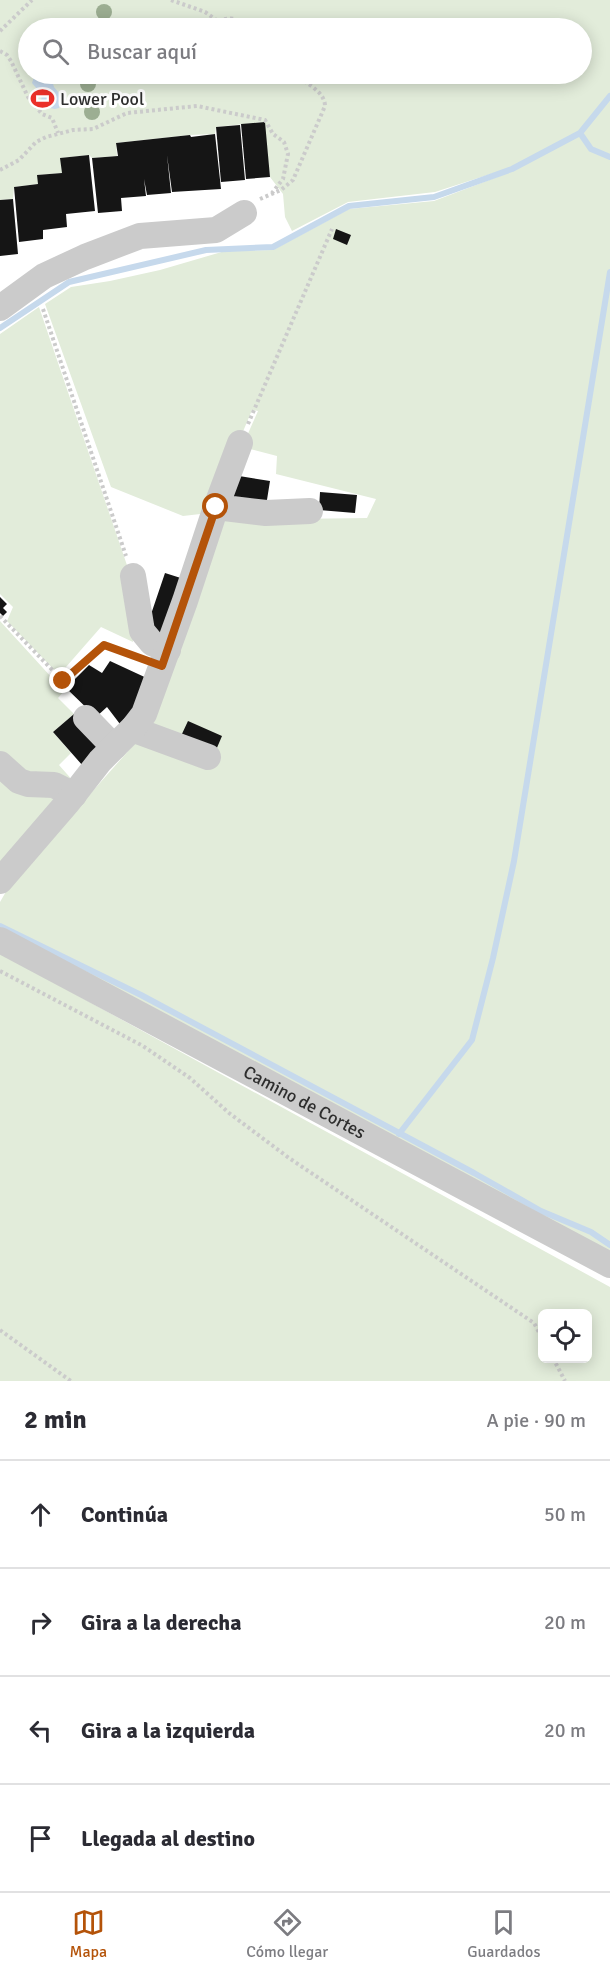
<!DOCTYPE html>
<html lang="es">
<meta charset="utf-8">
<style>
:root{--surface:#fff;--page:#f2f2f3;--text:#2b2b33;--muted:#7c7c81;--line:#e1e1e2;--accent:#b45309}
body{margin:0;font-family:Signika,sans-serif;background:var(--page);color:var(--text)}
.controls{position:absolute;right:18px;bottom:18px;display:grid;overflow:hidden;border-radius:9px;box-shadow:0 3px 15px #0003}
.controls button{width:54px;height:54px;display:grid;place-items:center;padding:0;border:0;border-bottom:2px solid var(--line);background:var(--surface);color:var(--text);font:30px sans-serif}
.stop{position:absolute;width:18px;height:18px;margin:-14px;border:4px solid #b45309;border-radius:50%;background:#fff}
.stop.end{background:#b45309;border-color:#fff;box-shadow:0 2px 6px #0008}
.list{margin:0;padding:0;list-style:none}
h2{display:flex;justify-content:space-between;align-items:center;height:78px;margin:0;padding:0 24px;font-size:26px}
h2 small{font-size:20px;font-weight:400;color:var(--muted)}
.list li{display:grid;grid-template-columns:39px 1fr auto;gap:18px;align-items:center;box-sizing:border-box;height:108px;padding:0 24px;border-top:2px solid var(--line)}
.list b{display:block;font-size:22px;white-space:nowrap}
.list em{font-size:20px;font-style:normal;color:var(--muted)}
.icon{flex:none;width:33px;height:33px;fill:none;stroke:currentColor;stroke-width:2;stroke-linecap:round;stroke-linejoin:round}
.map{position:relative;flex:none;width:610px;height:1381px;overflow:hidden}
.search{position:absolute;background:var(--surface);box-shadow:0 3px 15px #0003;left:18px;right:18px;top:18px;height:66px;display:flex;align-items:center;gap:15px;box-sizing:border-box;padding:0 21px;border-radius:33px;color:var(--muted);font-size:22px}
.sheet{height:510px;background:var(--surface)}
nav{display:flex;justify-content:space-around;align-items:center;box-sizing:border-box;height:84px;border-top:2px solid var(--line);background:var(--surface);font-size:16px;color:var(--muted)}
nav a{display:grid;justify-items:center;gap:3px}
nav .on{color:var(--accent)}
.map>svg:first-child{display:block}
</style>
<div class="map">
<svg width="610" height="1381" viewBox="0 0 610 1381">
<rect width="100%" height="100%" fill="#fff"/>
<path fill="#e2ecda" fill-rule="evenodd" d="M0,0H610V1255L83,971L0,924V902L11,883L154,722L225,520L367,518L376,499L276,474L277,456L242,447L258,411L252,410L209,513L183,516L111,487L45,304L71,287L110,281L160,270L225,251L273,250L349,209L434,201L505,174L503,170L435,192L348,202L292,231L285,217L283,194L270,177L264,122L216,127L215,134L190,135L116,143L117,156L92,158L89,155L61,158L62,173L38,175V184L14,187L13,199L0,200ZM28,28H582V74H28Z
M39,307L130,574L133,642L101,627L59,675L7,621L13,607L0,594V334Z
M0,621L64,691L58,698L74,714L53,732L71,753L59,765L74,782L0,872Z
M0,953L610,1287V1381H0ZM542,1314H588V1358H542Z"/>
<path fill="#c6d9ec" d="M35,74H48L51,77L54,87L63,98L59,108L55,109L45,107L41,101L42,95L32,83Z"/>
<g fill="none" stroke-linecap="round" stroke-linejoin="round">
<path stroke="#c6d9ec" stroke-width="6" d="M580,133L591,149L610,157
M0,328L69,282L206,250L273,247L349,206L434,197L512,169L580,133L610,96
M0,926L141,995L474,1173L541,1211L591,1232L610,1245
M399,1134L472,1040L493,958L514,861L610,272"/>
</g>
<path fill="#151515" d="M265,122L270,177L246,179L241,124Z
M240,125L245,180L221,182L216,127Z
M215,134L221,189L172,192L167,155L171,193L147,195L144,179L146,196L121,198L122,211L98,213L92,158L118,156L116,143L190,135L191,137Z
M89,155L95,211L66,214L67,227L43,230V239L19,242L14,187L38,184L37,175L62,173L60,158Z
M13,199L18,254L0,256V200Z
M336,229L351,235L347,245L333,239Z
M233,475L270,481L266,506L229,500Z
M320,492L357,495L355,513L319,510Z
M165,573L187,580L168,636L146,629Z
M0,597L7,604L3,608L7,612L3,616L0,613Z
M110,661L151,680L123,728L107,707L96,717L66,688L89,665L102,673Z
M74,714L103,747L83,766L53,732Z
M188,721L222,736L216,750L181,736Z"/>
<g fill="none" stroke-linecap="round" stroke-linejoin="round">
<path stroke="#cbcbcb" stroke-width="4" stroke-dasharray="3 3" stroke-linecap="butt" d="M171,0L205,12L219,22
M217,28L221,20C232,17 238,18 243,28
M0,31L32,0
M0,51L7,55L11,61L28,97L42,114L52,118L58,133
M0,170L19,160L36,142L46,137L73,130L93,129L127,113L197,106L265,120L273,134L284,142L288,154L283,179L272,193
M260,199L281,190L293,180L325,106C325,91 304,82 293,74
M43,309L126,556
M248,424L332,229
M0,616L63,681L104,645L131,655
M0,971L143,1046L190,1078L229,1113L289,1158L534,1323L542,1338
M0,1330L71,1381
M553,1358L565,1381"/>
<g stroke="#cbcbcb" stroke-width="26">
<path d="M0,308L44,276L85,257L140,236L216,230L244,213"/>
<path d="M240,443L216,507L266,513L310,511"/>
<path d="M133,576L142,631L152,643L168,650"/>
<path d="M86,718L114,747"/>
<path d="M134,727L140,732L208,757"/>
<path d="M0,764L19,781L28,784L54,785L74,795"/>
<path d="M0,881L68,802L100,761L134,727L144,714L185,601L216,507"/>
<path id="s1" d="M0,940L610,1265"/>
</g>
</g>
<g fill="#9cae92">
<circle cx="104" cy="12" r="8"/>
<circle cx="88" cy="84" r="8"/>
<circle cx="92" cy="112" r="8"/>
</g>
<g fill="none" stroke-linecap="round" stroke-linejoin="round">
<path stroke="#b45309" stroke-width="8" d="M63,681L104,645L162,666L216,507"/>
</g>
<defs>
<symbol id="stadium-bare" viewBox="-9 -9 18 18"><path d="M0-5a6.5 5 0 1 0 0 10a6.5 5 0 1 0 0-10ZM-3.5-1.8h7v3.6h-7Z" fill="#eb3029" stroke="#fff" stroke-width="2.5" paint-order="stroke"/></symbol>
</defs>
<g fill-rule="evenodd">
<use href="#stadium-bare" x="26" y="82" width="33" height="33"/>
</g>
<g text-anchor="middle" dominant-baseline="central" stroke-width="6" stroke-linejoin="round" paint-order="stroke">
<g font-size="18" fill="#2e2e2e" stroke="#fff" text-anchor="start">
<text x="60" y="99">Lower Pool</text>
</g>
<g font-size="18" fill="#2e2e2e" stroke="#fff">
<text stroke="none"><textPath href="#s1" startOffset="345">Camino de Cortes</textPath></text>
</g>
</g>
</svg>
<div class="controls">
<button><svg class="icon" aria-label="locate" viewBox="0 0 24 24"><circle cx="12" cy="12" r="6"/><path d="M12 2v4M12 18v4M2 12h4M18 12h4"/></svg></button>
</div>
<div class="stop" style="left:216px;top:507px"></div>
<div class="stop end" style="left:63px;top:681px"></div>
<div class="search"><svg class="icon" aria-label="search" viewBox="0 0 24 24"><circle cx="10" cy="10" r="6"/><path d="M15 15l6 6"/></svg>Buscar aquí</div>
</div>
<section class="sheet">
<h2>2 min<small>A pie · 90 m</small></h2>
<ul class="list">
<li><svg class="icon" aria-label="ahead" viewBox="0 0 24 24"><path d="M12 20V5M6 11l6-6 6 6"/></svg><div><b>Continúa</b></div><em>50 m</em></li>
<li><svg class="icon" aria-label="right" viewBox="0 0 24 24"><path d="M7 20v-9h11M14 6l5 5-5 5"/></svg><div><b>Gira a la derecha</b></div><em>20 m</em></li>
<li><svg class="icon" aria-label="left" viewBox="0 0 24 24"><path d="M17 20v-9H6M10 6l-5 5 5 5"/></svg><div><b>Gira a la izquierda</b></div><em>20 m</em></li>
<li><svg class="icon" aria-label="arrive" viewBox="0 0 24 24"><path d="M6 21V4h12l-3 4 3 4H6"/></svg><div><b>Llegada al destino</b></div></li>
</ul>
</section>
<nav>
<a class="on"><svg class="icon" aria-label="map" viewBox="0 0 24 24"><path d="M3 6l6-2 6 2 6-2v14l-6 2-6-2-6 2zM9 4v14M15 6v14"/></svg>Mapa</a>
<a><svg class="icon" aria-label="directions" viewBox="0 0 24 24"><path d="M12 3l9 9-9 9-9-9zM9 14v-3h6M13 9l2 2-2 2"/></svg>Cómo llegar</a>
<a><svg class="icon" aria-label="saved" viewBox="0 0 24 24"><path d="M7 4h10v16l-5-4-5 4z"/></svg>Guardados</a>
</nav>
